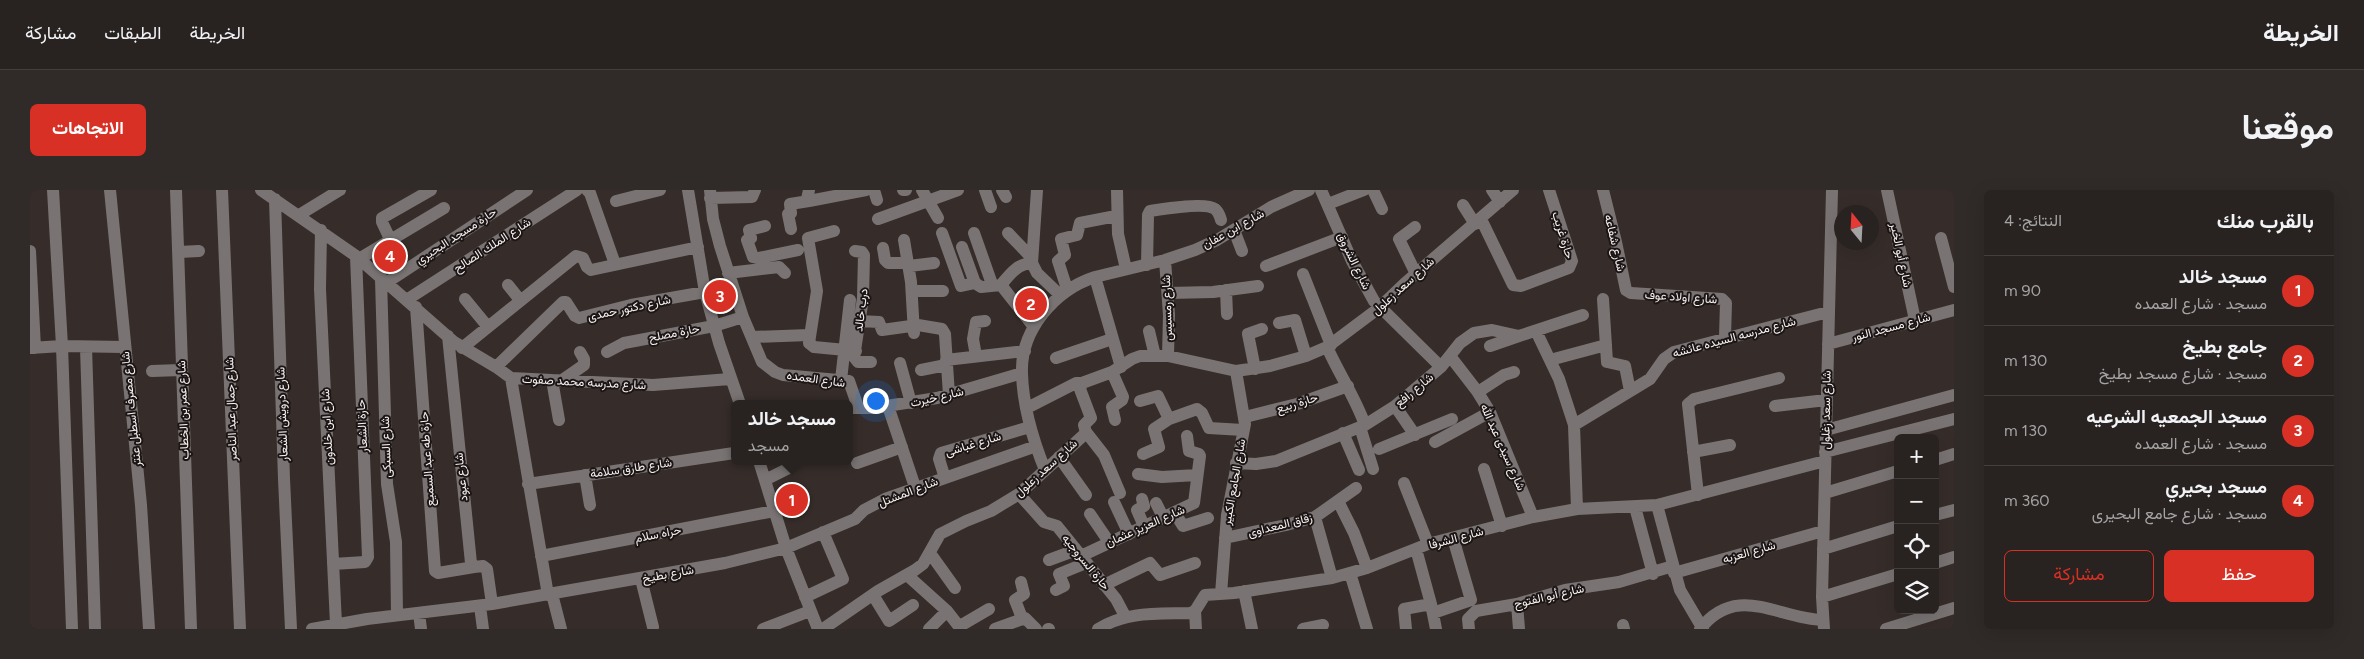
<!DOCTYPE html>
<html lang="ar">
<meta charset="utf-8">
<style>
:root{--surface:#282220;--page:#302a29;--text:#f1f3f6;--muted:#a5a4a5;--line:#443f3e;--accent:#d93025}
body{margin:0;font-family:Figtree,Vazirmatn,sans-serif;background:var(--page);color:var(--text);direction:rtl}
.controls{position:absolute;right:15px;bottom:15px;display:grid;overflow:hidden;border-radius:8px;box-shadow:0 5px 20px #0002}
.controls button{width:45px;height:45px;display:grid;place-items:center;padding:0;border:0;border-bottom:1px solid var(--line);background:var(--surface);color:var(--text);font:25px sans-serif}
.compass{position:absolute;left:1804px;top:15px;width:45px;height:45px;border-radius:50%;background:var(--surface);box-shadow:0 5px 20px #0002;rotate:342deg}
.you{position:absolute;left:845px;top:210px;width:18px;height:18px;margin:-12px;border:4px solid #fff;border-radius:50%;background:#1a73e8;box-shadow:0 0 0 8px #1a73e833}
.badge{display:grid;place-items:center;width:32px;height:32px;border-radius:50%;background:var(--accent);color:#fff;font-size:16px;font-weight:700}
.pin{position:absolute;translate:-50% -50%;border:2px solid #fff;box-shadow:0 1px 5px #0006}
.popup{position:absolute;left:701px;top:210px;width:122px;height:65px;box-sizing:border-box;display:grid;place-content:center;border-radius:8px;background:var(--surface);filter:drop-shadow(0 1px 4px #0005);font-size:16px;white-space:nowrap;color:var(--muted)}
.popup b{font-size:19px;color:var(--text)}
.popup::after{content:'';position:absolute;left:50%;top:100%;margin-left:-10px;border:10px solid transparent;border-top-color:var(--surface)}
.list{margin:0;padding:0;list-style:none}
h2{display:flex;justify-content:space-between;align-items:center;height:65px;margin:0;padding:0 20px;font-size:21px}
h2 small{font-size:16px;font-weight:400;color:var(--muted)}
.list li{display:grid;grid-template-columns:32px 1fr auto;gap:15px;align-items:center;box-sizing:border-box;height:70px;padding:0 20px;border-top:1px solid var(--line)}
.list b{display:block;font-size:19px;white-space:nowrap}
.list p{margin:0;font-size:16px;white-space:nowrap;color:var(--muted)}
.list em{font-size:16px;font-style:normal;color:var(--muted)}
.actions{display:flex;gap:10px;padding:15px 20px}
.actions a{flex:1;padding:11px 0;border:1px solid var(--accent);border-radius:8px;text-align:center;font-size:18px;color:var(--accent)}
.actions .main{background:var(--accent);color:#fff}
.icon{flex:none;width:28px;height:28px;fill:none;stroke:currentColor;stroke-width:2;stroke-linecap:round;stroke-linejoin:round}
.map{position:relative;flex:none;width:1924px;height:439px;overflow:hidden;direction:ltr;border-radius:8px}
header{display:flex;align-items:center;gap:30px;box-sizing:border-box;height:70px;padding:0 25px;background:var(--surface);border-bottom:1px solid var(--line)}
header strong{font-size:24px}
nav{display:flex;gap:28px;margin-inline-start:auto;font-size:18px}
.intro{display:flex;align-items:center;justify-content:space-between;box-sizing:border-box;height:120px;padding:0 30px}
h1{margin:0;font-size:35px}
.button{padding:12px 22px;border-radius:8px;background:var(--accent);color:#fff;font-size:18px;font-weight:700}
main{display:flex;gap:30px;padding:0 30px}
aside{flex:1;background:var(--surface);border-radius:8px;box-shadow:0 5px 20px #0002}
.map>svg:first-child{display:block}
</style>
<header>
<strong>الخريطة</strong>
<nav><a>الخريطة</a><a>الطبقات</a><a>مشاركة</a></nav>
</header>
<div class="intro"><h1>موقعنا</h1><a class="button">الاتجاهات</a></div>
<main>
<aside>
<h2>بالقرب منك<small>النتائج: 4</small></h2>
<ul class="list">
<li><span class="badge">1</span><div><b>مسجد خالد</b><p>مسجد · شارع العمده</p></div><em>90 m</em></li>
<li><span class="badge">2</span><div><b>جامع بطيخ</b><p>مسجد · شارع مسجد بطيخ</p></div><em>130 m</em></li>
<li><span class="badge">3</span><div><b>مسجد الجمعيه الشرعيه</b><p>مسجد · شارع العمده</p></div><em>130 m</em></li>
<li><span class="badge">4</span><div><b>مسجد بحيري</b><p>مسجد · شارع جامع البحيرى</p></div><em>360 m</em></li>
</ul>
<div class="actions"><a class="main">حفظ</a><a>مشاركة</a></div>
</aside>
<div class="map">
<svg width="1924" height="439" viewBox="0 0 1924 439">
<rect width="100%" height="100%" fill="#362d2a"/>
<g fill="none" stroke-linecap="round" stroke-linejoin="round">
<path stroke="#797473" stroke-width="12" d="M23,0L32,156L42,439
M80,0L111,315L119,439
M146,0L161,439
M192,0L210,439
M231,0L326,66L424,152L466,177L481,188L623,195L700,189
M557,0L560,3L585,74
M658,0L675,102L689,153L710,214
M680,0L683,29L690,56L713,127L732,172L745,182L753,185L819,191L828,217
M779,0L777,9L779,11L836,0
M844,0L847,10
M873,0H876
M892,0L908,28
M955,0L961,17
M972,0L976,7
M1007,0L1002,73L1007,83L1030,105
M1087,0L1088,44L1096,79
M1291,0L1322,71L1344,111L1411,177
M1343,0L1352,19
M1462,0L1470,12
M1573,0L1586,52L1596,100L1601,103L1692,109L1696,113L1695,147
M1857,0L1885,130
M680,8L722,7L725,0
M245,9L254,289L261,439
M586,11L630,0
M1298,14L1334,0
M1433,15L1445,34
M269,25L310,0
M848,29L928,0
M1451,29L1483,95L1491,96L1539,78L1542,71L1519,0
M735,36L719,40L721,48L717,50L723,67L729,68L768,60
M1385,37L1369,49L1386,84
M761,39L758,24L761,23L760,14L779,11
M291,40L290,99L306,434
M1204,40L1212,61
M804,41L778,48L787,101L779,153L784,157L826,161
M912,43L931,96L945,93L951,97L971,95L1004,137
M944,43L962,94
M978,43L1001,67
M1911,48L1924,97
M360,49L352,32V28L401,0
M874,50L881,92L884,143
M932,57L945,93
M853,58L855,70L858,73H878
M0,61L5,158
M825,61L832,62L834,65L833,108L824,167L828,172H841
M149,62L169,61
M329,69L414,18
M1135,70L1139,125L1138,166
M1117,75L1118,25L1120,21C1133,19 1176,12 1185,19C1189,22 1190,27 1191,30
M879,76L904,73
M1236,76L1312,47
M698,83L749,77L755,83
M1273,84L1301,155
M1065,87L1091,177
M351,89L357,294L366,352L367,425
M356,93L497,0
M478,95L490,110
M971,95C980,84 987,74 1002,73
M1037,99L1028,71L1035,65L1031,49L1047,45L1050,33L1086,26
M1196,100L1197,124
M882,101H913
M1138,103L1183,102L1228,96
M378,109L547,0
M435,109L458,137
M1573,109L1577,172L1595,176L1600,201
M386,117L405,381L408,383L444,377
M830,131L849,132L852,140L888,135L912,139L915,144L919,205
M1249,133L1265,130L1276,166
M1119,141L1125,166
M1506,141L1529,189L1544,235L1547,319
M418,146L441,373L444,377L453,376L457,379L462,414
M722,147L779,145
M1798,154L1924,120
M1460,156L1489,146
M56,157L65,439
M1297,157C1309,184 1325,207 1335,235
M0,158L32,156L94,157
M432,158L546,66L553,68L557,77L561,80L668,57
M577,162L594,153L684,136L713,127
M946,166L943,149L946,132L955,131
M1420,166L1447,201L1460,222L1503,327
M1026,168L1082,149
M916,170L995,161
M1520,170L1576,155
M870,173L881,213
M466,177L533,112H536L545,126L549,128L601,115L675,102
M1225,179L1218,144L1232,139
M891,180L916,175
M122,181L151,180
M1082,182L1093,207L1092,210L1082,217L1085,230
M481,188L518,405
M522,190L529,230
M811,190L820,110
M531,191L554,175V169L550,162
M1448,202L1474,185L1484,182
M1110,211L1128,206L1139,229L1167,219L1172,223L1179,238L1213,240
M858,216L885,297
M1365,216L1385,245
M1745,216L1796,210
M820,218H844L907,208L992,183
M997,218L1046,193H1052
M1215,227L1267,214L1318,196
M1544,235L1620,189L1634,169L1644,162L1798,122
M1330,237L1343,279
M1796,240L1924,205
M1056,242L1074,265L1090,303
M1313,243L1329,280
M1405,252L1460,222
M1349,259L1422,229
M1663,262L1700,255
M1795,262L1924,229
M1113,264L1129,257L1124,239L1139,229
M1029,267L1056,305
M1905,270L1924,264
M729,271L756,358L788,439
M827,273L872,257
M1206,273L1226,274L1246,271L1335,235L1365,216L1411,177L1430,153L1444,143L1462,140L1489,146L1553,125
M1454,279L1472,336
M1015,280C1003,250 993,217 992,184C990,140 1025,100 1065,87L1135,70L1165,60L1187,50L1241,17L1279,0
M1108,284L1132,287L1167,285
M555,285L560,315
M915,288L909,269L911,263L1000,237
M735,290L759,278
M1374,293L1398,354
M498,294L704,263
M1795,303L1868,281
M989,304L1014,332L1027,336L1086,409L1095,426
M1668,305L1658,214L1664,209L1749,188
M1112,309L1114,316L1107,320L1114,336
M1308,311L1324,343L1337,378
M1084,312L1099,344
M1126,313L1133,327
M1627,315L1650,400L1673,439
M1605,317L1623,384
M1145,323L1153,336L1178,328
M1060,324L1079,352
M1905,325L1924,320
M1285,327L1302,388
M1195,348L1256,335L1285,327L1326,298
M1386,359L1401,414L1406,439
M1793,359L1868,336
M900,363L925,398
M511,366L744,321
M1051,366L1164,313L1170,266L1169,264L1159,261L1157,246
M1019,370L1046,360
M1905,373L1924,367
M303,374L335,372L338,367L326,66
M1320,383L1337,439
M1644,383L1793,341
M877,385L917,421L931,439
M611,389L623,437
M991,392L994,404L985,410L992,428
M1074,395L1120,373L1130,385L1165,373
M1026,400L1034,396L1029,384L1056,373
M1214,401L1222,439
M522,404L531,439
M1191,404L1197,325L1215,234L1206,181
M843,405L859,431L883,415
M775,407L813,389L793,342
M1792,407L1868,384
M1487,414L1489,439
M450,416L453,439
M1165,421L1166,439
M389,423L391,439
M1403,423L1441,410L1423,348
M1593,435L1594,439
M930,436L959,419
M282,439L337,429L462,414L695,373L756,358L825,329L834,320L855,309L1006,256
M733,439L780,421
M793,439L848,401L885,380L893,374L910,344L936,331L961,321L989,304L1056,243L1054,235L1061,228L1050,199L1052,193L1082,182L1102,169L1110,166H1138L1206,181L1240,176L1276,166L1297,157L1349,118L1374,94L1483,0
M899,439L917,421
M965,439L995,428L1006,439
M1018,439H1019
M1068,439C1097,421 1127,424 1160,423L1165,421L1175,405L1204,403L1302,388L1337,378L1398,354L1503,327L1547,319L1627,315L1795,271
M1273,439L1293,435
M1376,439L1374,419L1401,414
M1439,439L1438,429L1446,421L1487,414L1535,400L1589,392L1643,376
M1670,439C1707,392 1748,429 1793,430
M1794,439L1792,407L1802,0
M1856,439L1924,418"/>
</g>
<g text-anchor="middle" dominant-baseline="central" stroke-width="4" stroke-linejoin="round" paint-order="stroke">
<g font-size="12" fill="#f8f1f0" stroke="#1b1615">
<text transform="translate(1203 39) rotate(-29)">شارع ابن عفان</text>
<text transform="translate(1533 45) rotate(73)">حارة غريب</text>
<text transform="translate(426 46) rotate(-33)">حارة مسجد البحيري</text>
<text transform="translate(1585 53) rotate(77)">شارع شفاعه</text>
<text transform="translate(462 55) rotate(-33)">شارع الملك الصالح</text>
<text transform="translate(1871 65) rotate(78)">شارع أبو الخير</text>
<text transform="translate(1324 71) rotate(64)">شارع الشروق</text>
<text transform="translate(1373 96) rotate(-42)">شارع سعد زعلول</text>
<text transform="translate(1651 107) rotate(4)">شارع اولاد عوف</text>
<text transform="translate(599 118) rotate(-12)">شارع دكتور حمدى</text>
<text transform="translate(1137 118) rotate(-92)">شارع رمسيس</text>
<text transform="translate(831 120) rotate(-83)">درب خالد</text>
<text transform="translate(1861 137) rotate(-15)">شارع مسجد النور</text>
<text transform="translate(644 143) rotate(-11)">حارة مصلح</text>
<text transform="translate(1704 147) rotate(-15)">شارع مدرسه السيده عائشه</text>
<text transform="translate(786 189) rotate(8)">شارع العمده</text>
<text transform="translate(554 192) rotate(3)">شارع مدرسه محمد صفوت</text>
<text transform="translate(1384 200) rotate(-40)">شارع رافع</text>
<text transform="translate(907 207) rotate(-13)">شارع خيرت</text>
<text transform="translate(1267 213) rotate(-17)">حارة ربيع</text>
<text transform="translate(101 219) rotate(-96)">شارع مصرف اسطبل عنتر</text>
<text transform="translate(201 219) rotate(-92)">شارع جمال عبد الناصر</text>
<text transform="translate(153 220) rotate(-92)">شارع عمر بن الخطاب</text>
<text transform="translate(1796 220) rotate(-89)">شارع سعد زغلول</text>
<text transform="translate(252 224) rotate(-92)">شارع درويش الشعار</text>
<text transform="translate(332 236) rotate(-93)">حارة الشعار</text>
<text transform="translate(297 237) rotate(-93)">شارع ابن خلدون</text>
<text transform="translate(943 254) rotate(-17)">شارع غباشى</text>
<text transform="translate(356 257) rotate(-92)">شارع السبكى</text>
<text transform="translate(1473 257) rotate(66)">شارع سيدى عبد الله</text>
<text transform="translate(397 269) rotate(-94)">حارة طه عبد السميع</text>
<text transform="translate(601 278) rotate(-8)">شارع طارق سلامة</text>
<text transform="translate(1016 278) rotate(-42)">شارع سعد زعلول</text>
<text transform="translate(431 287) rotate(-96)">شارع عبود</text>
<text transform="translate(1204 292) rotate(-80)">شارع الجامع الكبير</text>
<text transform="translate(878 302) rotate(-21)">شارع المشتل</text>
<text transform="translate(1250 335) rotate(-14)">زقاق المعداوى</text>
<text transform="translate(1115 336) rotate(-24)">شارع العزيز عثمان</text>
<text transform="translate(628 344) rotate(-11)">حراه سلام</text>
<text transform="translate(1426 348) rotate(-15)">شارع الشرفا</text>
<text transform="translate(1719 362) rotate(-16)">شارع العزبه</text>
<text transform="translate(1056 372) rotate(51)">حارة السروجيه</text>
<text transform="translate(638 384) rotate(-10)">شارع بطيخ</text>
<text transform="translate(1519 406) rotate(-13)">شارع أبو الفتوح</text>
</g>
</g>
</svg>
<div class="controls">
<button>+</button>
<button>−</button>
<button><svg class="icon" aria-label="locate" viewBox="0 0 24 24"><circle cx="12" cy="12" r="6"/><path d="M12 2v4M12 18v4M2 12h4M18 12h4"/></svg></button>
<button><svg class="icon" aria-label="layers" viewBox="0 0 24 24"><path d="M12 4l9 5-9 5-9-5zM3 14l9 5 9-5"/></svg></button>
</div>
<svg class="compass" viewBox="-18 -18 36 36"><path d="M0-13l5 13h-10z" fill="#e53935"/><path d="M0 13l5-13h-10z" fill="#a5a4a5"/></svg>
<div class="you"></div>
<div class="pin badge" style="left:762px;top:310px">1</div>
<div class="popup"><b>مسجد خالد</b>مسجد</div>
<div class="pin badge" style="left:1001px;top:114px">2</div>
<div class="pin badge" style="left:690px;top:106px">3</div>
<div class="pin badge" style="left:360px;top:66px">4</div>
</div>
</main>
